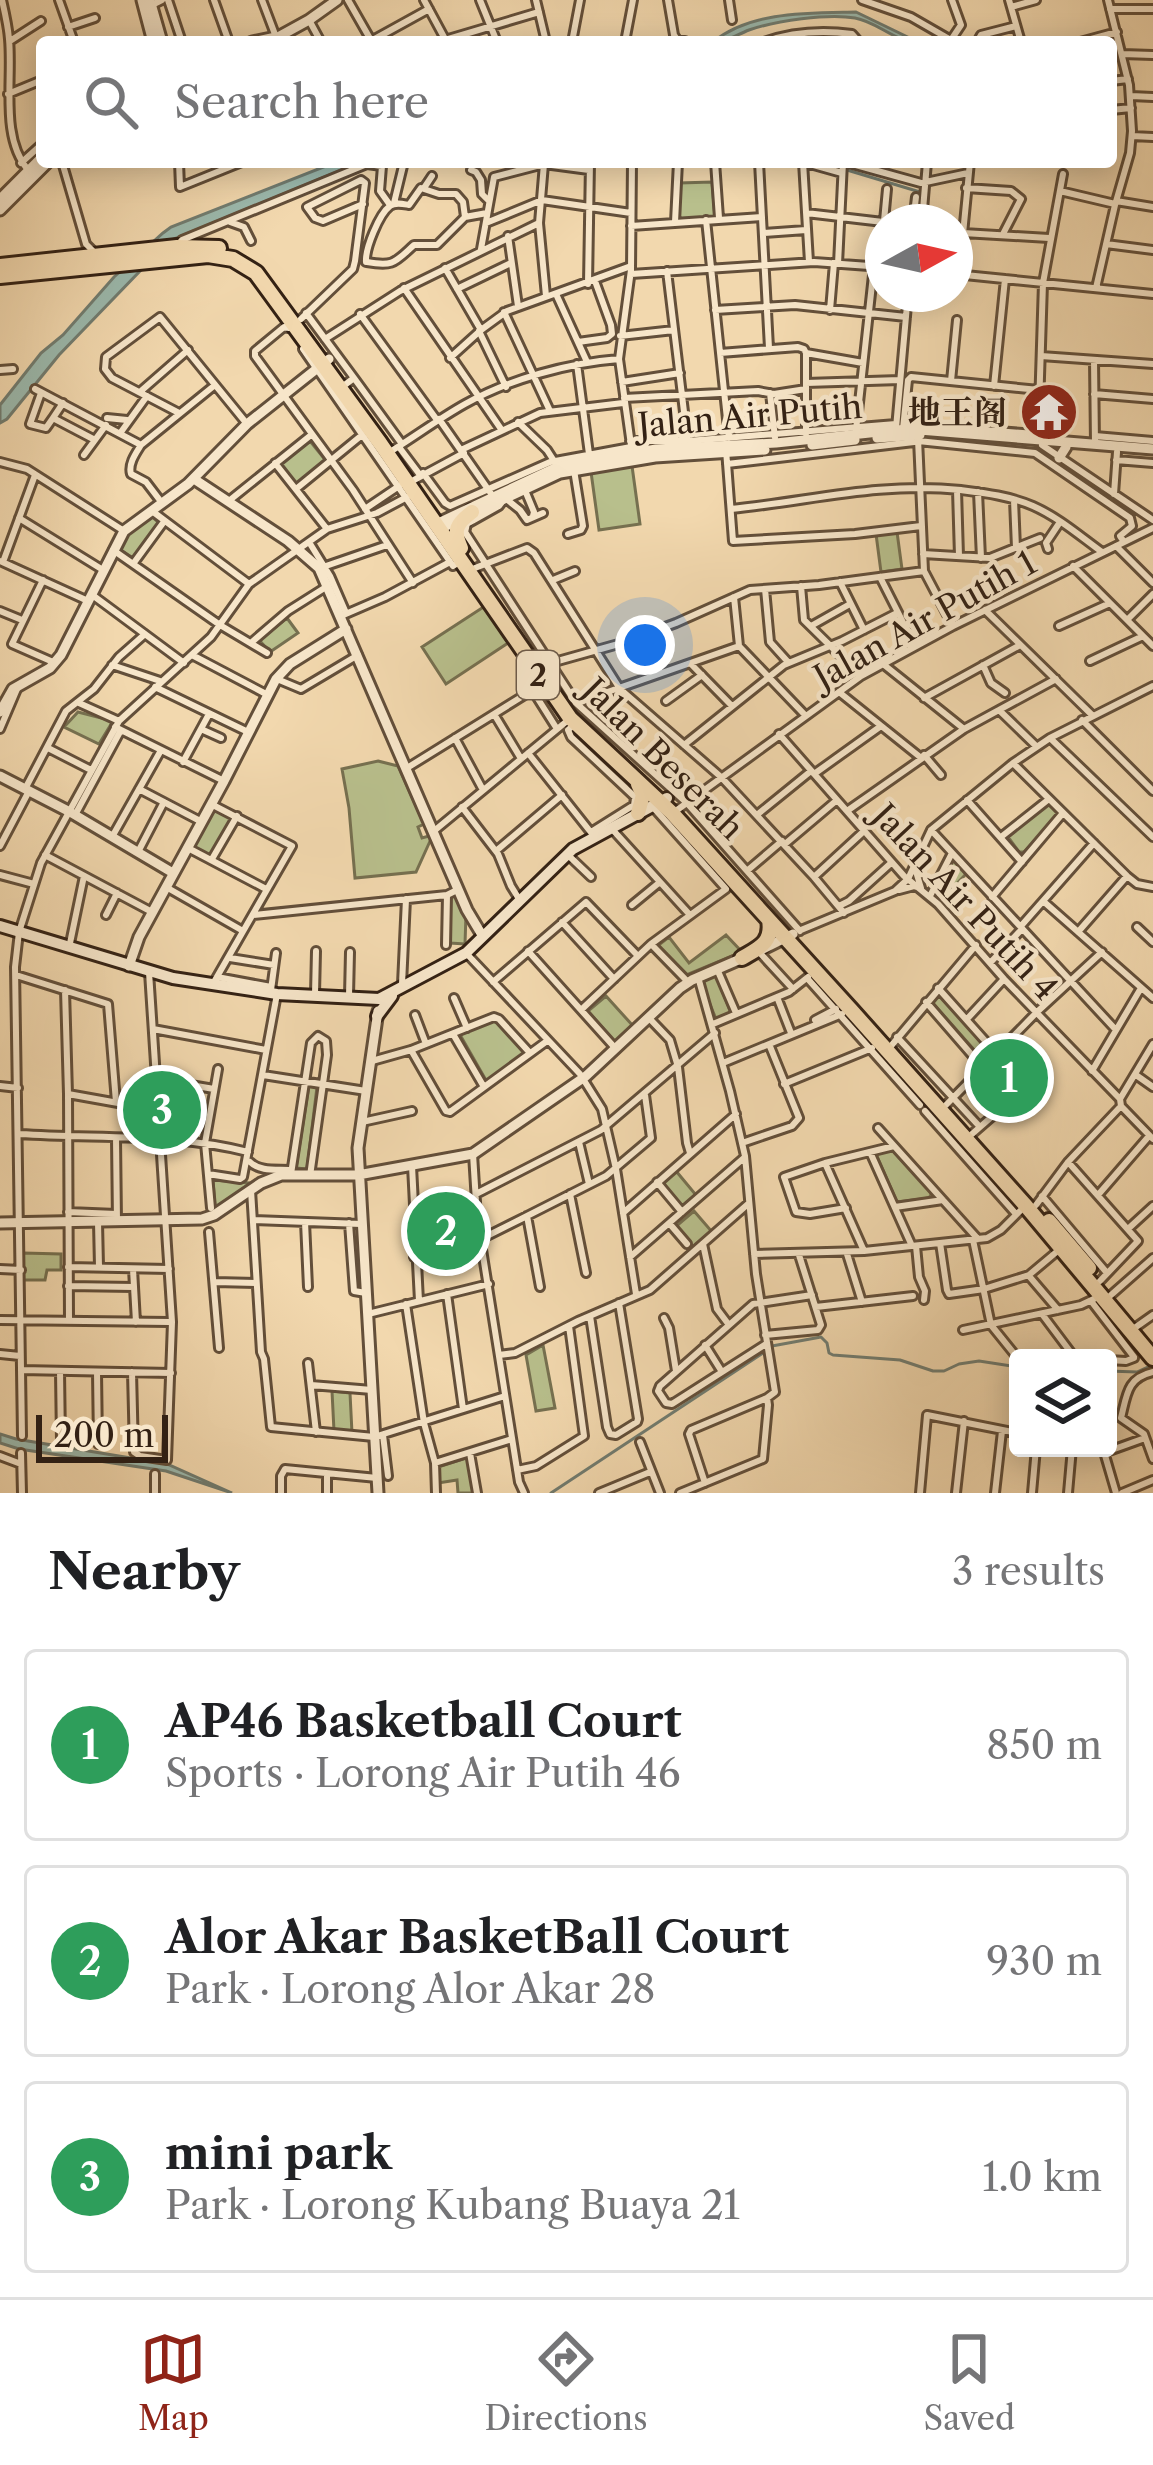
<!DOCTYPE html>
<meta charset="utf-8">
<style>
:root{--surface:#fff;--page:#f6f6f6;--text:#202124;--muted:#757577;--line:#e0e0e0;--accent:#8f2418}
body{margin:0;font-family:"Libre Caslon Text","Noto Serif SC",serif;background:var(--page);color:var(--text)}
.controls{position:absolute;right:36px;bottom:36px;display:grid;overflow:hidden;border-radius:12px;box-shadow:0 6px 30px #0003}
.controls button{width:108px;height:108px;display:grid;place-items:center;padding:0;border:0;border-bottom:3px solid var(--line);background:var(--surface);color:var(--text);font:60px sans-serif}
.compass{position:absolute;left:865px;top:204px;width:108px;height:108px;border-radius:50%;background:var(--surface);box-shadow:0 6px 30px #0003;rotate:82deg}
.scale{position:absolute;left:36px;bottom:30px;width:132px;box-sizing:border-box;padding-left:12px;border:6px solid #332114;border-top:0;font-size:33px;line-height:42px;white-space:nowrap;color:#332114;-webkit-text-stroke:9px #f7e6ca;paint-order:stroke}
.you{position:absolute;left:645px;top:645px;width:42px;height:42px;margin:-30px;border:9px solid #fff;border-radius:50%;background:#1a73e8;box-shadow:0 0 0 18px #1a73e833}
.badge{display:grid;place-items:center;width:78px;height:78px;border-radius:50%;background:var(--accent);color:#fff;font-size:39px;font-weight:700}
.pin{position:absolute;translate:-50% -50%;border:6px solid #fff;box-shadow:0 3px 12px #0006}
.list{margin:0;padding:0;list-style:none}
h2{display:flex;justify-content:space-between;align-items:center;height:156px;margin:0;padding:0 48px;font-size:51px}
h2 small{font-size:39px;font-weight:400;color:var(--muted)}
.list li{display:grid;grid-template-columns:78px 1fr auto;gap:36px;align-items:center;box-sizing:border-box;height:192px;margin:0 24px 24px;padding:0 24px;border:3px solid var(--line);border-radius:12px}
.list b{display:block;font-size:45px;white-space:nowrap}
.list p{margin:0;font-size:39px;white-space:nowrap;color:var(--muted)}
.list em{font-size:39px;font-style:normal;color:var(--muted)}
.icon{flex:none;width:66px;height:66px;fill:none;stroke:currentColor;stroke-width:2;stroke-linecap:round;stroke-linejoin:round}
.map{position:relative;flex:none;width:1153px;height:1493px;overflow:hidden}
.search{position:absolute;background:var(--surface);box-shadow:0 6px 30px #0003;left:36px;right:36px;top:36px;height:132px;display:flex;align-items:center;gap:30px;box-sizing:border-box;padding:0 42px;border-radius:12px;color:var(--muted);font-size:45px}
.sheet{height:804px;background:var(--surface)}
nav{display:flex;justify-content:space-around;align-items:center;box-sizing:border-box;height:168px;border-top:3px solid var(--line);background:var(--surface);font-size:33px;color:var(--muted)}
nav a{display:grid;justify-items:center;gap:6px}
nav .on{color:var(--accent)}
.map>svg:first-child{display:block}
</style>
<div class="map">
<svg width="1153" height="1493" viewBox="0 0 1153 1493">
<rect width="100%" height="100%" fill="#f2d8ae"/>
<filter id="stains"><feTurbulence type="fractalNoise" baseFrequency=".00167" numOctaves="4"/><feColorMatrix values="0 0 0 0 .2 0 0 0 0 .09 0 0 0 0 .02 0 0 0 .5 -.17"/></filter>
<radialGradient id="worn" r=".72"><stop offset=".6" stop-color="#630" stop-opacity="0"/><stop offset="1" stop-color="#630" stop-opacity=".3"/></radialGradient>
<path fill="#b8bf8c" stroke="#767050" stroke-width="3" d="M712,182L715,218L678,220L679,183Z
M310,441L327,462L296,486L278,465Z
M632,466L640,524L599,530L591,472Z
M150,515L159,523L133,558L119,549L127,531Z
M897,532L902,569L881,572L876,534Z
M485,606L508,643L446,684L422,647Z
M287,618L298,633L270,652L259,640Z
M78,712L113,721L99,744L64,727Z
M378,761L398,766L424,824L418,827L422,838L429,836L431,839L416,872L355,878L349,808L342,769Z
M1048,802L1059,815L1024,852H1019L1008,837Z
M213,806L234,816L212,858L190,847Z
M953,858L966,874L940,901L934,895Z
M458,896L466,914L465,944L450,943L449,897Z
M726,935L742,952L684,976L656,947L669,937L689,963Z
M715,973L731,1013L716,1019L700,980Z
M940,992L987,1045L981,1051L987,1059L984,1061L931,1001Z
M606,996L634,1027L616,1043L588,1011Z
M496,1017L527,1052L487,1082L459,1033Z
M309,1085L317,1087L307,1169L296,1168Z
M892,1150L932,1193L929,1198L897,1202L876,1154Z
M676,1171L696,1195L677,1211L657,1187Z
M213,1180L249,1183L250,1185L215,1208Z
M694,1211L713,1233L693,1250L674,1228Z
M471,1216L477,1239L448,1244L419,1254L418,1223Z
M23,1253L61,1254V1270H47L45,1280H23Z
M543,1345L555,1408L536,1411L526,1355Z
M332,1391L350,1393L352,1433L334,1431Z
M469,1457L474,1493H458L457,1480L438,1483V1467Z"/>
<path fill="#9bb9ad" stroke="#717c70" stroke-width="3" d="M856,12L918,42C894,42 878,22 855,18C828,13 775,21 749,30C736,35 727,42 713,42C751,11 809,13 856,12Z
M336,162H361L169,241L59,355L7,419L0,423V405L41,353L63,335L114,277L163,233L171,227Z
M0,1434L16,1439L167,1464L232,1493L166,1471L19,1449L0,1443Z"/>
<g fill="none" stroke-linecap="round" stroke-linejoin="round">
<path stroke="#717c70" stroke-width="3" d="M824,162L835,165
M847,170L920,192
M772,1346L821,1337L827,1343L829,1353L833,1355L900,1360L933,1371H944L959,1364L979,1361L1018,1367
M1108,1371L1137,1372L1150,1366
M551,1493L763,1353"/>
<defs>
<path id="minor" d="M2,0C5,13 8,26 9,39C13,81 0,137 28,170
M59,0L74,42
M168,0L182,42
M214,0L229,42
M262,0L276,37
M348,0L372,42
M424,0L445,39
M480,0L497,42
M536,0L546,42
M668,0L674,35L678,41H685
M729,0L732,20
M862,0L911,17L951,40L961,25L952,0
M1009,0L1021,42
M152,5L162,0
M1011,7L1036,0
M1110,9H1153
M309,20L321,42
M68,27L95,18
M445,40L539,12
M10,41L41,21
M371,41L429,9
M572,42L580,0
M625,42L633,0
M764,42C792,32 822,30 852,34L859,42
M977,42L981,35L1016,26
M1080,42L1117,32
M1122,54L1153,55
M1111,81L1128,79
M8,94L42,80
M1131,96L1153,97
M1111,110L1131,108
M1132,136L1153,137
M62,162L86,244L95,253
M179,162L180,187L242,162
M715,162L719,218
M759,162L769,348
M803,162L809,262
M803,162L842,173
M845,162L921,183L968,173
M21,163L42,144
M544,164L539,223L546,296
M471,170L476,172L481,180L482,194L489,201
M424,188L432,176
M966,188L1011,191L1021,199L1003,234
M1060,191L1115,204
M1116,201L1153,207
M394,203L403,166
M806,213L883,222
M706,220L729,438
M884,221L887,189
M230,222L244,227L251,241
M675,222L678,162
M913,222L916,197
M922,222L927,162
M486,223L542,200L631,213
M631,226L762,217
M764,233L806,230
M963,233L1049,238
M508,236L518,306
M1106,244L1153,250
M177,246L182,240L367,164L382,166L380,191L390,205
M481,249L494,177L544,164L589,170
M366,262C365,249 379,214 390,206C395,202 403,204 409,205L421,188L439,194H456L463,202L465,217
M367,262C394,267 395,262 414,245H437L465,217L487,213
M838,264L843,162
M445,268L481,330
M667,271L688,445
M631,274L814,262L883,267
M955,274L1153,294
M959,275L970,162
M588,284L590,162
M404,288L501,429
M1096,288L1115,205L1130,153L1132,131L1129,85L1108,0
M457,289L511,263
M556,294L587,362
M715,310L795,305L906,317
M830,310L834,263
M504,312L550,411
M306,313L354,378
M360,314L437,420
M301,319L353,269L355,261L365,183L361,180L307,207L315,218L323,221L363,204
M289,328L284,327L255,351V356L353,490L413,583
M479,331L506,387
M620,336L674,330
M325,339L400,291L539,223
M578,342L607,338L612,334L611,325L595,281
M303,349L453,566L462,560
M720,353L798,347L804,349L806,353L863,363
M806,353V434
M1041,356L1153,364
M450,358L481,330L507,311L631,266
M1094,360L1095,444
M577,364L589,454
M0,370L13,369
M951,381L957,320
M622,382L680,373
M806,383L900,380
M346,384L354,378L402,444
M994,386L1005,279
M35,389L141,445
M141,391L188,350
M41,393L30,424L46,428L53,418
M770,393L775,438
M1094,394L1153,399
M624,398L758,391L774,394L806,389
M63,403L53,418L95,440
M179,413L112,378L105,369L106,357L160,317L247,424
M107,418L127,420
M439,419L492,495
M518,422L547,450L556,464
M904,424L1036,434
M896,428L908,294
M903,429L908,380L911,377L1039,390
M856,430L874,266
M121,432L147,396
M1095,436L1153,441
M918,439L924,571L953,626
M1038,439L1043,283L1063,174
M630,441H688L896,424
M918,441L1035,453L1130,518L1132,526L1120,536L1124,542
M1042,445L1153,520
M399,447L420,475
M393,450C417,435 440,418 465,404C510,379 568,363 619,359
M461,450L540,413L623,403
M726,450L733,541L855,534L921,526
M632,452L619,359L631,270L632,162
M84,455L106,425
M1116,460L1153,463
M0,462L27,469L124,531
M275,463L327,529
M727,464L914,442
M423,473L445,503L450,506L550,462L631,447
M414,480L464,453
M524,488L534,512L533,516
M296,489L362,435
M957,490L959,556
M978,492L981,558
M1114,494L1117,452
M505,498L520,510L527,520L543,513
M230,500L311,435
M1014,500L1016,548
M502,502L499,506L467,524L465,532L576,703L687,803L800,931
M162,503L146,482L131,474C128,464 136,453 141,445L215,385
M365,509L399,486
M731,509C812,501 877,482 961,490C985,493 1010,496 1033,506C1058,517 1080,536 1102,552
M152,511L249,584
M19,518L103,570
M568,534L581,530L583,526L574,470
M309,542L330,576L346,613
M1116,546L1153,583
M1048,549L1046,543L1060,522
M113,550L220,625L267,653
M923,554L990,558L1040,538
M0,561L88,601
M3,562L35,475
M133,564L163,523
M1073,566L1153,646
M323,567L387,545
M475,568L527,548L534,553L620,689L721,777L814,877L844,913
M880,577L915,646
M43,580L12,644L53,662
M553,580L575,571
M840,582L864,630
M801,586L804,620L861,676
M765,589L770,642L788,662
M91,594L184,663
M734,597L739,646L805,715
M985,610L1092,715
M0,611L22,620
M341,616L385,597L450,562
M1127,620L1153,594
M811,626L850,604
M1059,626L1110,603
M252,642L288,611L326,587
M192,655L266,694
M1090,661L1143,636
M691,664L732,706
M883,664L964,729
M112,665L160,681
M983,665L991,683L1005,693
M540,666L622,643L676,623L750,590L819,585L924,571
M277,679L301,689L358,655
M155,687L248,732
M533,691L557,729
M839,692L920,757
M924,698L1020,645
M666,701L702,675
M79,703L119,721
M576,703L739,646
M999,710L1035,745
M494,714L520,757
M1082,720L1153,791
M575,724L568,730L571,737L635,797L634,805L591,832
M115,727L224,781
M0,729L17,689
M201,729L221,738
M779,734L904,876L938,904L1004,979L1120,1099L1121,1106L1153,1139
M455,738L483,790
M1050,738L1153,837
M684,745L784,665L842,641L897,613
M48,748L91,770
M528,753L593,835
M924,755L941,775
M183,762L209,714
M1013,763L1127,876L1137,884L1153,887
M407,768L544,683
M814,774L881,726
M25,789L66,711L94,689L119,657L145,634
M139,789L202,822
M967,800L1022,862
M211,804L292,846L214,982
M462,807L498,854L511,886L519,899
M847,811L964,729L1056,679
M673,813L861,676L953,626L1153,528
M758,814L811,771
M75,815L121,730
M612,829L690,915
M931,830L1116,1030
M434,831L567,721
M112,837L160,752
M1001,837L1049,799
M785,844L837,800
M0,846L29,791
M188,848L266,889
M496,851L562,795
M138,852L164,802
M45,855L152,912
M569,856L591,877
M212,859L237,816
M748,870L782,841
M0,875L34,884
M814,877L864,831
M166,887L243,931
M899,890L914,886L921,888L914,865
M930,896L952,853
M992,897L1063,813
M1043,901L1153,998
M632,905L660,882
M839,906L849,901L891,863
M106,915L117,893
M253,915L447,895L457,890
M562,922L614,979
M1021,926L1094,843
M1137,927L1153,942
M801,930L895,891L908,879L931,830L1013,763L1050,738L1153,686
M1078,932L1127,876
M651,944L688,982
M446,945L447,895
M69,948L84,876
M528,951L616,1049
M759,952L793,989
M466,953L580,1074L602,1109L616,1169L636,1294
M230,958L274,965
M990,963L1022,929
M717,969L736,1013
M16,975L108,1004L116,1102
M217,977L271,987
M698,977L730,1091L745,1156L756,1274L775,1392L767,1398L691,1430L689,1434L705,1483
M807,978L920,1105
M493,982L586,902L638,956
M402,984L406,899
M938,988L996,1053
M65,990L68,1094L69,1321
M271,990L276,953
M315,994L316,951
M349,996L350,952
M777,997L791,1033
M454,998L467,1028
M926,1002L1011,1100L972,1134
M581,1010L651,944L726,889L652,806
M415,1015L426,1044
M648,1017L670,1040L678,1067L687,1143L690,1153
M967,1019L1004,979
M815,1020L836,1009
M713,1024L789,992L808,977
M153,1029L266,1050
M453,1034L484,1087
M897,1037L980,1127
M891,1046L976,945
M411,1050L446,1111L450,1112L547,1041
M1000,1050L1027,1080
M372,1061L411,1050L494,1017L499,1019L530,1053
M723,1063L842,1014
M1092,1071L1141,988
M263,1075L366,1091
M1136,1075L1153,1087
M155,1079L214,1089
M784,1084L872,1048
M0,1086L18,1088
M68,1094L157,1110
M1120,1099L1153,1044
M946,1105L1037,1012L1102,952
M925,1111L1016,1214
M362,1122L412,1111
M878,1128L978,1239
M20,1134C96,1139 174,1133 248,1152
M116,1138L117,1222
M164,1138L172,1082
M579,1142L589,1184
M742,1143L792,1126L799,1118L769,1044
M870,1152L912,1246
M473,1154L477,1218L519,1482L524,1493
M250,1162C260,1172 277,1169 291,1170
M1068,1162L1138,1241L1100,1281
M825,1163L864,1251
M412,1166L419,1301
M208,1174L240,1179L243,1177L277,994
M291,1174L311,1043L318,1036L326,1041L327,1055L310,1176
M657,1182L682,1212
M251,1190L261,1352L264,1359L271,1427L374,1437L505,1396
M476,1194L601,1130L715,1033
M570,1194L586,1273
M1098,1195L1149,1136
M1042,1196L1107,1273
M1036,1205L1068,1162L1121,1106
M895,1207L943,1200
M211,1208L205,1143L218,1069
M846,1208L810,1214L796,1212L784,1177L825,1163L894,1146
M68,1212L116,1214
M623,1213L736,1114
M414,1214L476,1207
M527,1216L540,1287
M253,1220L361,1224
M98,1222L99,1267
M305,1222L308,1287
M349,1223L354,1291L366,1293
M669,1223L687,1244
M1129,1228L1153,1206
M209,1232L219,1348
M973,1240L991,1325L1016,1356
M940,1243L947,1290L949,1294L984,1289L1029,1275L1060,1249
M703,1244L717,1309L729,1325
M916,1246L919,1277L925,1291L924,1300
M754,1254L864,1251L987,1238L1001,1230L1025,1206
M847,1254L862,1302
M414,1257L481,1239L527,1216L606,1176L651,1138L645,1095
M630,1257L745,1157
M68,1267L169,1269
M0,1269L21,1270
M133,1269L136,1322
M1029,1276L1058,1310
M215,1282L256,1283
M68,1286L134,1287
M447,1294L463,1409
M1111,1295L1153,1258
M1091,1301L1134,1357
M406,1304L424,1423L435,1463L512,1439
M816,1307L913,1296
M368,1314L489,1284
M1042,1314L1075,1358
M590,1316L607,1427L610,1434L616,1435L637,1422L638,1419L619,1303
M664,1318L669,1328L676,1371
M0,1320L170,1322
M1136,1327L1153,1315
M963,1330L1081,1305L1098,1297
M765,1335L818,1330L821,1325L799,1255
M766,1344L672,1404L666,1403L658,1391L660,1386L753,1304L812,1295
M705,1345L722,1372
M0,1354L20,1356
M499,1355L515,1353L578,1321L650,1290L748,1204
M1108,1360L1126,1361L1134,1358
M308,1363L316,1432
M21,1370L171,1373
M60,1371L61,1442
M97,1372L98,1444
M132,1372L134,1452L140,1456L167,1460L172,1322L149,972
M1153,1372C1127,1378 1127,1394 1121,1418L1144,1434L1153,1459
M311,1385L372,1390
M383,1435L388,1476
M22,1436L15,967L19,932L41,863L119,721L211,637L249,584L327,529L377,513L407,497
M640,1442L660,1493
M1079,1448L1106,1452L1145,1438
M1104,1452L1116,1493
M21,1453L22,1493
M470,1453L477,1493
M0,1456L21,1464
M435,1463L436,1493
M517,1470L536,1466L584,1436L569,1326
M155,1474V1493
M327,1474V1493
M281,1493V1476L285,1469L377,1478
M599,1493L650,1472
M680,1493L763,1459L768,1405L767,1398
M920,1493L927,1415L1018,1433
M956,1493L964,1421
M995,1493L1002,1431
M1032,1493L1036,1448
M1068,1493L1072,1448
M1122,1493L1153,1480"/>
<path id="tertiary" d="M142,0L153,42
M150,0L162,42
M252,42L276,37
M269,42L309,20L337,0
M0,199L42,157
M0,210L48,162
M877,438L920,435
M812,445L855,440
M1059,458L1066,447
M194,479L288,541L319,568L467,910L482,935
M436,524L557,467L656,449L776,443L907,429L1153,449
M440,529L560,473L655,457L765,450
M0,712L13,689L50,668L61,655L124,531L188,484L247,424L329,359
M0,776L70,812L173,873
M761,950L793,934
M129,966L139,937L224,781L276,679L290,664L346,629
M0,1223L202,1219L214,1215L261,1183L281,1175H358L473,1154L586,1076L680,988L692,980L745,957
M378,1493L358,1148L378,1011"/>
<path id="secondary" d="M0,926L173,978L277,994L379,999L466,953L573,849L667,798
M377,1016L392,996"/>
<path id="trunk" d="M0,266L177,247L219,248
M0,276L208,255L233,259L256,273L380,443L570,718L672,813L851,1010L1026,1206L1153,1358
M461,548C453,530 456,524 472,512
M638,784L643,795L638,813
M742,958C759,948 773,943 769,920
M1049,1221L1089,1268"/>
</defs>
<use href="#minor" stroke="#634f3a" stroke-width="12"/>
<use href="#tertiary" stroke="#634f3a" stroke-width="15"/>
<use href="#secondary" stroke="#332114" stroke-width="16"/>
<use href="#trunk" stroke="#332114" stroke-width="20"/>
<use href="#minor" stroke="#f7e6ca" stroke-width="6"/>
<use href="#tertiary" stroke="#f7e6ca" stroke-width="9"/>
<use href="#secondary" stroke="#f7e6ca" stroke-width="10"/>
<use href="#trunk" stroke="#f2d8ae" stroke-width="14"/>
</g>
<defs>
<symbol id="temple-disc" viewBox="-11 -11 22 22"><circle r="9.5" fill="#8f2418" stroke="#f7e6ca"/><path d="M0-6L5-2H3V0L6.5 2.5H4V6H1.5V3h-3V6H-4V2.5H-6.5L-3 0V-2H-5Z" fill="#fff"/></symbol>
</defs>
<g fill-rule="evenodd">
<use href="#temple-disc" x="1016" y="379" width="66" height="66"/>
</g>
<g text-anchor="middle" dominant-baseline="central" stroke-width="9" stroke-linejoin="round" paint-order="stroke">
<rect fill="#f7e6ca" stroke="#6e5c4b" stroke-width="3" x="517" y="651" width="42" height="48" rx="9"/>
<g font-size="30" font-weight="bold" fill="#332114">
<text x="538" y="675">2</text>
</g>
<g font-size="33" font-weight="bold" fill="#332114" stroke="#f7e6ca" text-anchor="end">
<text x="1007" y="412">地王阁</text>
</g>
<g font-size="33" fill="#332114" stroke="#f7e6ca">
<text transform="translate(750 416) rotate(-5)">Jalan Air Putih</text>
<text transform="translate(925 620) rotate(-29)">Jalan Air Putih 1</text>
<text transform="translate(663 759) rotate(45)">Jalan Beserah</text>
<text transform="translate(965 902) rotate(47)">Jalan Air Putih 4</text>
</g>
</g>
<rect width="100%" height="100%" filter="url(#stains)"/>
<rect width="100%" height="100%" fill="url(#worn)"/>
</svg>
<div class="controls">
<button><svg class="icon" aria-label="layers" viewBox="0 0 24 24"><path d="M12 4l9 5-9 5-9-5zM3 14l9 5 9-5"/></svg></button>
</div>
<svg class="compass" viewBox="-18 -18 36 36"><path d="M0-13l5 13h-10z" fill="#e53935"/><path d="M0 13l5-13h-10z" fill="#757577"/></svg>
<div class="scale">200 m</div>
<div class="you"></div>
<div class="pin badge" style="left:1009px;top:1078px;background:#2e9e5b">1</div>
<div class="pin badge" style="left:446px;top:1231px;background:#2e9e5b">2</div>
<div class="pin badge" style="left:162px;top:1110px;background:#2e9e5b">3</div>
<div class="search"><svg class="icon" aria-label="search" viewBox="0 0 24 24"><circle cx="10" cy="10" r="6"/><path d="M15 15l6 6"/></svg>Search here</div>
</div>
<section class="sheet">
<h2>Nearby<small>3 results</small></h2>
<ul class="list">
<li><span class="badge" style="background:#2e9e5b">1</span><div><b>AP46 Basketball Court</b><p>Sports · Lorong Air Putih 46</p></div><em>850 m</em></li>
<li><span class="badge" style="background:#2e9e5b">2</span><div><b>Alor Akar BasketBall Court</b><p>Park · Lorong Alor Akar 28</p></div><em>930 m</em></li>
<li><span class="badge" style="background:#2e9e5b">3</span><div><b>mini park</b><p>Park · Lorong Kubang Buaya 21</p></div><em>1.0 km</em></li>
</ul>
</section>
<nav>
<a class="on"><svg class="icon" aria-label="map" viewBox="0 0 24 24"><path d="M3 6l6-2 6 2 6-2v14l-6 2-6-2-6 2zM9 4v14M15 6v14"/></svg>Map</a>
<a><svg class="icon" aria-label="directions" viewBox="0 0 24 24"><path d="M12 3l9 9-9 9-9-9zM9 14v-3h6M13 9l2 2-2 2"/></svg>Directions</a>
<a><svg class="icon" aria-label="saved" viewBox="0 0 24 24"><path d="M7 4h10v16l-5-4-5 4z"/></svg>Saved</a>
</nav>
